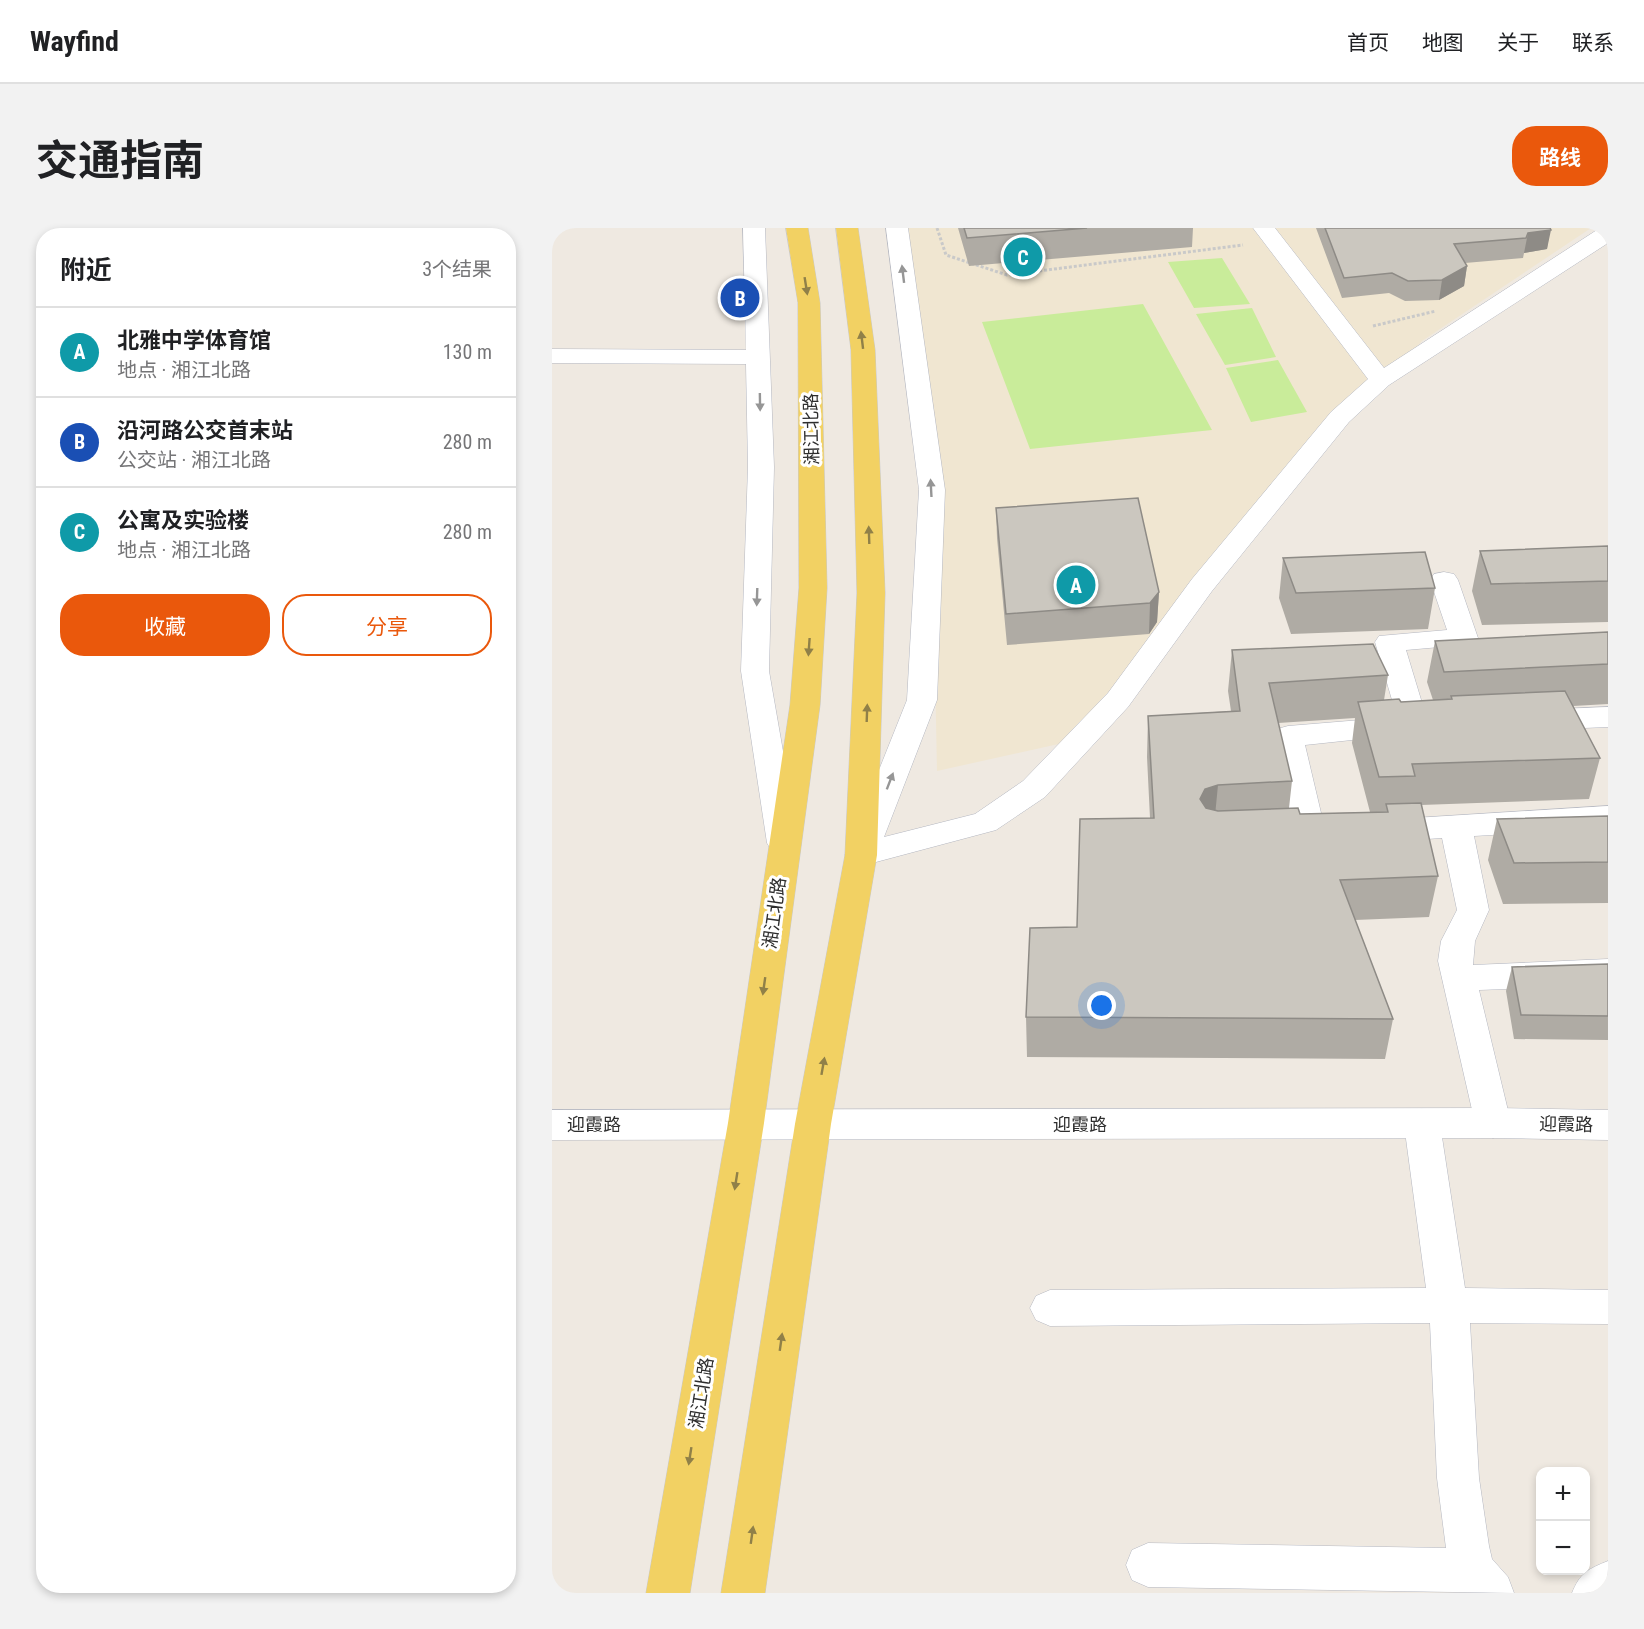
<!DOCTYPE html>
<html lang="zh">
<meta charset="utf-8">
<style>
:root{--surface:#fff;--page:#f2f2f2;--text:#202124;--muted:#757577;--line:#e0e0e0;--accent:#ea580c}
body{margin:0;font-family:"Roboto Condensed","Noto Sans SC",sans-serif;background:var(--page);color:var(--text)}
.controls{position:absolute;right:18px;bottom:18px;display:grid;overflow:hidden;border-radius:12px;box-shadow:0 3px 9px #0003}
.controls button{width:54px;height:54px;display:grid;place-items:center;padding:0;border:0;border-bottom:2px solid var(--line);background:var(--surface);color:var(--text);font:30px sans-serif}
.you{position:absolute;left:550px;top:778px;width:21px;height:21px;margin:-15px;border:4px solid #fff;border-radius:50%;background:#1a73e8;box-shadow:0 0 0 9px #1a73e833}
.badge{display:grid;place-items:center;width:39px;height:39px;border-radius:50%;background:var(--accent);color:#fff;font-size:20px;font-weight:700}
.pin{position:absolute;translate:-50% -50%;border:3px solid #fff;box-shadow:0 2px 6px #0006}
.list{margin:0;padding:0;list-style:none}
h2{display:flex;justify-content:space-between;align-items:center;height:78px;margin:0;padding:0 24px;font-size:26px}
h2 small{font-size:20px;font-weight:400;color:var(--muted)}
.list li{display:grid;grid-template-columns:39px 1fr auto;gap:18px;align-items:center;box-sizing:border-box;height:90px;padding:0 24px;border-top:2px solid var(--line)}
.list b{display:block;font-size:22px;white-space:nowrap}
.list p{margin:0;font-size:20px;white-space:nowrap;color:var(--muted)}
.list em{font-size:20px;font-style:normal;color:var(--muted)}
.actions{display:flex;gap:12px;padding:18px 24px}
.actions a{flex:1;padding:14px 0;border:2px solid var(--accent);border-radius:24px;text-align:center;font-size:21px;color:var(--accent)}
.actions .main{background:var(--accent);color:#fff}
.map{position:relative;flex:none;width:1056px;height:1365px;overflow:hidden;border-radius:24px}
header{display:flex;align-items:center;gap:36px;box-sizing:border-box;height:84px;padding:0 30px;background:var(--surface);border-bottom:2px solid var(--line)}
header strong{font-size:28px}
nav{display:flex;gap:33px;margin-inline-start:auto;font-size:21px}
.intro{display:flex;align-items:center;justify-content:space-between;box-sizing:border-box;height:144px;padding:0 36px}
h1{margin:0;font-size:42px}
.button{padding:15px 27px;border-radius:24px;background:var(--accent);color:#fff;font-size:21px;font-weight:700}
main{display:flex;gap:36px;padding:0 36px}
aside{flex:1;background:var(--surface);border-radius:24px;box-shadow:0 3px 9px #0003}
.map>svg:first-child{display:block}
</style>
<header>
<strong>Wayfind</strong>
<nav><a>首页</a><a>地图</a><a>关于</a><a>联系</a></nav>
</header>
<div class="intro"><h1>交通指南</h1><a class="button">路线</a></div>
<main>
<aside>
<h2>附近<small>3个结果</small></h2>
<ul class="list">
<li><span class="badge" style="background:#0f9aa8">A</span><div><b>北雅中学体育馆</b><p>地点 · 湘江北路</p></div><em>130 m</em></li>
<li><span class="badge" style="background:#1a4fb4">B</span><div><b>沿河路公交首末站</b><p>公交站 · 湘江北路</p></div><em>280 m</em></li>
<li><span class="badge" style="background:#0f9aa8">C</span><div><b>公寓及实验楼</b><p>地点 · 湘江北路</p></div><em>280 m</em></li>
</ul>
<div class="actions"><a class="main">收藏</a><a>分享</a></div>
</aside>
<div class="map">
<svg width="1056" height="1365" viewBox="0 0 1056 1365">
<rect width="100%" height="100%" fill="#efe9e1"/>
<path fill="#f0e6d1" d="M349,0H1039L870,113L608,405L529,511L385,543L378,182Z"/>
<path fill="#c9ec9a" d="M670,30L698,76L642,80L616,34Z
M591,76L660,202L478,221L430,94Z
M700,80L724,129L673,137L644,86Z
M726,132L755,184L699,194L674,140Z"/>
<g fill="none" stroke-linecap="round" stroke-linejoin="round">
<defs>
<path id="minor" d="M191,0H213L222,239L217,443L247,615L242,623L231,626L220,623L215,615L189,443L196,239L194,136L0,135V121L194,122Z
M334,0H356L393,262L385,472L332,609L423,586L471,553L556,465L640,351L779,184L816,151L701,0H723L832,140L1048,0H1056V15L837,157L797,194L660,363L576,479L493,569L444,602L309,638L298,635L293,627L355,472L367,262Z
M892,344L902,346L906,352L926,410L922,416L854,422L877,498L873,505L862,508L856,506L753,517L774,606L769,614L758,617L747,614L742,606L721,508L725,501L736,498L845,489L823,414L827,408L895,402L878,352L882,346Z
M1056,479V499L983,502L972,499L968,492L972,485L983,482Z
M1056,578V600L922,608L937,682L923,713L921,737L1056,731V757L927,762L959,895L954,905L941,910L928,905L923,895L886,733L889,713L905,682L890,610L830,614L819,611L814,603L819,595L830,592Z
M870,881L883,885L888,896L913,1060L1056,1062V1096L918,1095L927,1250L937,1318L940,1331L956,1349L962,1365L596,1359L580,1352L574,1337L580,1322L596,1315L894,1320L885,1250L878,1095L498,1098L484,1092L478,1080L484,1068L498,1062L874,1060L852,896L857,885Z
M1056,1333V1365H1020C1028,1345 1036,1341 1056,1333Z"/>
<path id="tertiary" d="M941,880L1056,882V912L941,910L0,912V882Z"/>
<path id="primary" d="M234,0H256L268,75L275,360L268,477L212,895L138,1365H94L176,895L238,477L247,360L246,75Z
M284,0H306L323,122L333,365L325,627L279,896L213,1365H169L243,896L293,627L305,365L299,122Z"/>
</defs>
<use href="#minor" stroke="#b4b7c1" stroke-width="1"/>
<use href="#tertiary" stroke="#b4b7c1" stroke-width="1"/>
<use href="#primary" stroke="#c9c9c9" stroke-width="1"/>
<path stroke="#c9c9c9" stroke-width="3" stroke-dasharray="3 2" stroke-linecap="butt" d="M385,0L394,27L455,47L691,17
M821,98L884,83"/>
<use href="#minor" fill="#fff" fill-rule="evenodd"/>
<use href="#tertiary" fill="#fff" fill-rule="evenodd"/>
<use href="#primary" fill="#f2d163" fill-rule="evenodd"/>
</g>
<path fill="#afaba4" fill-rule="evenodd" d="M406,0H641L640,19L417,38Z
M764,0H998L995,21L972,25L971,30L913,35L915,38L912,58L887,72L853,73L837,65L790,70Z
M444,280L607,364L605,394L597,406L455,417L445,310Z
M1056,318V394L930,397L920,363L928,323Z
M731,330L883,360L876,401L739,406L727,370Z
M1056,404V476L1021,478L1048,530L1037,571L869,577L886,648L877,689L803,692L841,791L833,831L475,829L474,789L525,699L598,590L595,529L596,488L679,483L676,463L680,422L836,447L832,472L849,474L881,472L875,454L883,413ZM803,490L800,515L818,584L748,586L737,580L740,553L726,495Z
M1056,588V675L951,676L936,632L945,591Z
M1056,736V812L962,811L954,763L960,739Z"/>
<path fill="#8e8b86" d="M999,2L995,21L972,25L971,30L976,5Z
M915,38L912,58L887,72L890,52Z
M607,364L605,394L597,406L598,375Z
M666,557L662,598L648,571L653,561Z"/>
<path fill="#cbc7bf" stroke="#8e8b86" stroke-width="1.5" d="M412,0H535L415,10Z
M773,0H998L999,2L976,5L974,10L902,16L915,38L890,52L856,53L840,45L792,50Z
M586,270L607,364L598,375L454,386L444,280Z
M1056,318V353L939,356L928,323Z
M873,324L883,360L744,365L731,330Z
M1056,404V436L892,444L883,413Z
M821,416L836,447L717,455L740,553L666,557L653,561L648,571L654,580L666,583L746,580L748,586L836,584L834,576L869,575L886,648L788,652L841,791L474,789L478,700L525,699L528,591L602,590L596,488L688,483L680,422Z
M1013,463L1048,530L860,536L863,548L827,549L806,474L847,471L849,474L900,471L899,468Z
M1056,588V634L962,635L945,591Z
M1056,736V788L969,787L960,739Z"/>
<defs><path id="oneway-solid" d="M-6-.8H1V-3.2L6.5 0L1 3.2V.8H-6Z" transform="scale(1.5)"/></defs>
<g fill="#969696">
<use href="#oneway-solid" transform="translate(351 46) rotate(-97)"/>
<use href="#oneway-solid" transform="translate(208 174) rotate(89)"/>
<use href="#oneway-solid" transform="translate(379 260) rotate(-93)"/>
<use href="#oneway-solid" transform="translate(205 369) rotate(92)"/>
<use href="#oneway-solid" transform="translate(338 553) rotate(-69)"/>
</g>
<g fill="#908048">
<use href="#oneway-solid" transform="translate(254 58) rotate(81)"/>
<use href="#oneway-solid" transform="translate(310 112) rotate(-97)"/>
<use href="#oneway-solid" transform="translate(317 307) rotate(-92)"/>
<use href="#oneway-solid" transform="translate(257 419) rotate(94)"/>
<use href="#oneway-solid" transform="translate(315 485) rotate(-88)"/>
<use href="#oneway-solid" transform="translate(212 758) rotate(98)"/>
<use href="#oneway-solid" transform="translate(271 838) rotate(-80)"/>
<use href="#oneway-solid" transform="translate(184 953) rotate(99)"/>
<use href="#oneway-solid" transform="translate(229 1114) rotate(-82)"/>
<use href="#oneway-solid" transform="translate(138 1228) rotate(99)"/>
<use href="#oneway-solid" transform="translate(200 1307) rotate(-82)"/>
</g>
<g text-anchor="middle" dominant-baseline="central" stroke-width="6" stroke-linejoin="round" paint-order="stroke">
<g font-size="18" fill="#2e2e2e" stroke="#fff">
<text transform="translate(259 201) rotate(-91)">湘江北路</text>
<text transform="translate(222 685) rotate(-82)">湘江北路</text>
<text x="42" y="896">迎霞路</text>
<text x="528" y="896">迎霞路</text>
<text transform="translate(1014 896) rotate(1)">迎霞路</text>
<text transform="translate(149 1165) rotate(-81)">湘江北路</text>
</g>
</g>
</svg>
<div class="controls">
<button>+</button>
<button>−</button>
</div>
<div class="you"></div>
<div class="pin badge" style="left:524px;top:357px;background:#0f9aa8">A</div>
<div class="pin badge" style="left:188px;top:70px;background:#1a4fb4">B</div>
<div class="pin badge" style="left:471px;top:29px;background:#0f9aa8">C</div>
</div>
</main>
